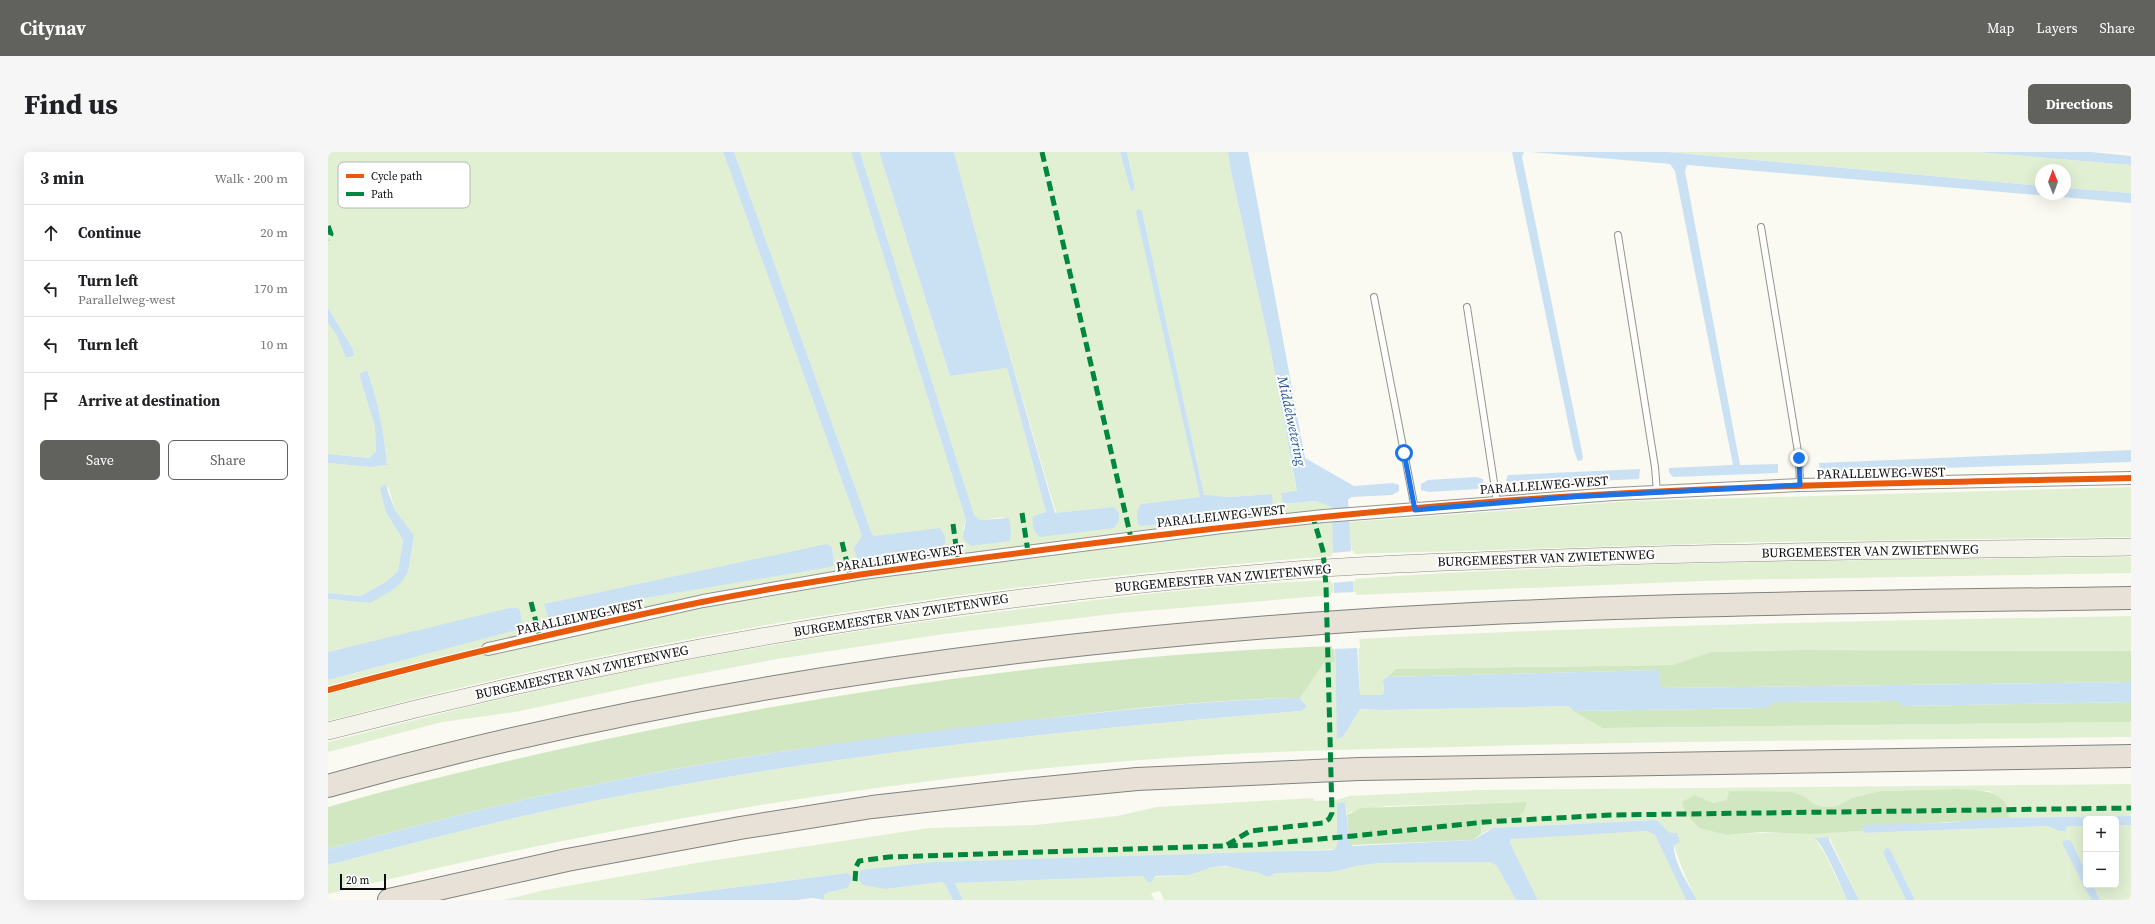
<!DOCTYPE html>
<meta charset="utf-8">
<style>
:root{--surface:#fff;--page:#f6f6f6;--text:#202124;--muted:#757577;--line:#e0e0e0;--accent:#61615e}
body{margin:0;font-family:"Source Serif 4",serif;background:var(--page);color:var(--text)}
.controls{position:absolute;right:12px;bottom:12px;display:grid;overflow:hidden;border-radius:6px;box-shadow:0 4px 16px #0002}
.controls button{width:36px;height:36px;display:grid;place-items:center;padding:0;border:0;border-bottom:1px solid var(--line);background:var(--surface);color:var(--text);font:20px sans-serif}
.compass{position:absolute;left:1707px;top:12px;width:36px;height:36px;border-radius:50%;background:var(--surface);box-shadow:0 4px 16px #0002;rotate:359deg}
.scale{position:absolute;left:12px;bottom:10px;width:46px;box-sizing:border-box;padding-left:4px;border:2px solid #0e0e0e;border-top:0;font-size:11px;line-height:14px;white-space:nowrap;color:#0e0e0e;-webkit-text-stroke:3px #fff;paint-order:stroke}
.stop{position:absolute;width:12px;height:12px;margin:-9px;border:3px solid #1a73e8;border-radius:50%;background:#fff}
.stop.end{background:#1a73e8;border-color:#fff;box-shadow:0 1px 4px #0008}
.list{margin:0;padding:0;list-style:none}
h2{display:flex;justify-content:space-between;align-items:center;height:52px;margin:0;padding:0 16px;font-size:17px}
h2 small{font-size:13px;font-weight:400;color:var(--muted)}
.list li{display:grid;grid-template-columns:26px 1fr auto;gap:12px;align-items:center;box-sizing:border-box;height:56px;padding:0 16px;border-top:1px solid var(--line)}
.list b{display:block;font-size:15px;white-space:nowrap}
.list p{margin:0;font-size:13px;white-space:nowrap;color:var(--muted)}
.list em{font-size:13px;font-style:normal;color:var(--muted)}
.actions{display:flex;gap:8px;padding:12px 16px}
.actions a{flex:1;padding:9px 0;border:1px solid var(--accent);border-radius:6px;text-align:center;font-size:14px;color:var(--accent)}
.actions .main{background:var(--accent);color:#fff}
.icon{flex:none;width:22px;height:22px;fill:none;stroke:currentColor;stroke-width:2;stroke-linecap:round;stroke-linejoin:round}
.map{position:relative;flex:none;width:1803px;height:748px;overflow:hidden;border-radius:6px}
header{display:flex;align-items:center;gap:24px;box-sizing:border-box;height:56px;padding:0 20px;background:var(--accent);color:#fff}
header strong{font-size:19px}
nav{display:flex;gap:22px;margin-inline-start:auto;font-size:14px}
.intro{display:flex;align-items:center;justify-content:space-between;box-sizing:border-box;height:96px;padding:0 24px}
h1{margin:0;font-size:28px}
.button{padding:10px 18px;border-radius:6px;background:var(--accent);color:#fff;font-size:14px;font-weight:700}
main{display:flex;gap:24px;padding:0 24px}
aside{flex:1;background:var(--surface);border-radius:6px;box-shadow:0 4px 16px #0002}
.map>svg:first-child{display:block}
</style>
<header>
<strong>Citynav</strong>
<nav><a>Map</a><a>Layers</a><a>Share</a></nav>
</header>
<div class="intro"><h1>Find us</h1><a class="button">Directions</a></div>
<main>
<aside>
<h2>3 min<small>Walk · 200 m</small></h2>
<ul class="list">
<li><svg class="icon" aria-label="ahead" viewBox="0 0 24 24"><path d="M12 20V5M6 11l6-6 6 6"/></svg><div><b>Continue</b></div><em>20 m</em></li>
<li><svg class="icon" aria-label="left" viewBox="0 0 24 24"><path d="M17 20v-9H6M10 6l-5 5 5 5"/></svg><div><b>Turn left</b><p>Parallelweg-west</p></div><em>170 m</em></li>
<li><svg class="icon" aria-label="left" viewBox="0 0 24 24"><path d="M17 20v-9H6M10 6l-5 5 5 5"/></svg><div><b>Turn left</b></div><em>10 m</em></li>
<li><svg class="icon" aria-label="arrive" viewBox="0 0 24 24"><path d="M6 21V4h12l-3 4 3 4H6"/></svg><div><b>Arrive at destination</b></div></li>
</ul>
<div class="actions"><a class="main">Save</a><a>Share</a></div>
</aside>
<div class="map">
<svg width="1803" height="748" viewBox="0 0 1803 748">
<rect width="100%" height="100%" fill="#fafaf2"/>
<path fill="#e1f0d3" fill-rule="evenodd" d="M0,0H395L534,384L526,395L547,384L544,382L406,0H523L638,368L635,378L682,389L683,380L676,365L652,368L646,363L532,0H551L622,224L679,216L718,360L705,364L786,355L728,361L668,156L626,0H792L802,37L804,39L807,37L799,0H900L903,20L942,195L969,340L954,341L955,352L988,349L1004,355L1006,404C667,429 329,481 0,569V528L191,477L11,497L0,500V447L42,451L80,420L86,385L67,358L60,334L58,360L75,388L70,419L59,429L33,444L0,441V311L43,315L59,313C56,279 50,249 39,218L31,222L47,275L48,299L41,306L0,302V171L9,184L18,206L26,204L25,197L0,156ZM814,59L876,344L901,345L943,342L945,354L931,362L814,374L813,352L872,345L809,60ZM499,393L504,395L506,413L299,449L236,465L216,452Z
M1340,0H1649L1803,13V41L1737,36V18H1713V34Z
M1803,335V385L1435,390L1024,402L1021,370L1305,349Z
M1803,405V421L1401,428L1026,443L1025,427C1284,409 1544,408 1803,405Z
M1005,428V443L793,461L616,482L449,507L323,531L187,560L114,570L0,600V590C88,568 176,545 264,527C420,495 577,470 735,452C824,441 914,431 1005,428Z
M1803,464V499L1471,498L1383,500L1344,513L1068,517L1055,528L1056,540L1054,543H1032L1030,487C1287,473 1545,469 1803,464Z
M1007,510L1010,587L1015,585L1032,557H1035L1052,558L1241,554L1245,559L1274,576L1803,570V585C1578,588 1353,588 1128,595C1037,597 946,599 855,605C566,624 281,672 0,742V713C88,690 176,667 265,649C498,603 737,578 973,559L979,555L972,546L996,511Z
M1803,632V664L1681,666V658L1673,646L1661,639L1629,637L1552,639L1524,646L1509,654L1497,655L1488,653L1477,645L1401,640L1400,648L1385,651L1367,643L1399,683C1444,679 1489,682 1534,679L1535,681L1720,674L1738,679L1739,674H1758V720L1743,689L1735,693L1763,748H1587L1562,697L1555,701L1578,748H1531L1501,685L1487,686L1498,704L1519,748H1369C1357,724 1350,709 1343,682C1337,678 1334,671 1327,668L1165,676L1153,682V668L1196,660L1199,650L1058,654L1022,660L1019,663L1017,650L1009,651V693L1007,697L904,702L607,710L558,737L613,730L617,732L625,748H496V743L498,741L519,736V721L309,748H176L217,738L374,710L601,676L707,673L789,664L829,655L985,646L987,649L1009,648L1021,644L1150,638Z
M1788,673H1803V748H1772L1765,733H1788Z
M1319,679L1327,683L1358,748H1210L1182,691L1184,686Z
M1162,710L1169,714L1188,748H836L832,739L823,741L826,748H635L627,731L815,724C819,726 856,724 863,722C870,720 878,715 886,715C901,713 926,718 940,725L948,721L1003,720L1018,717L1026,714L1052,711Z"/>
<path fill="#d0e7c2" d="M1006,494L1007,510L996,511L972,546C879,547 787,559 696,569C560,584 423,601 289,628C192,647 96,671 0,697V655C90,629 182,608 274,588C515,537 760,503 1006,494Z
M1471,498L1803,499V530L1332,536L1331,518L1059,525L1068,517L1344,513L1383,500Z
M1570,549L1574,554L1803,550V570L1274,576L1245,559L1439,556L1446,550Z
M1629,637C1650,638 1682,637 1681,666L1534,676V679L1484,682L1434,680L1399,683L1371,676L1357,660L1354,650L1367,643L1385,651L1399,648L1401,639L1464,640L1477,645L1488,653L1497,655L1509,654L1524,646L1552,639Z
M1199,650L1196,660L1189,665L1153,668V682L1145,688L1022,693L1019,663L1033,656Z"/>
<path fill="#cae0f3" d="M395,0H406L544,382L547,384L612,376C618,385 619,389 614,399L544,410H533L528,404L526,395L534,384Z
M523,0H532L646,363L652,368L681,366L683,380L682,389L642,394L635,386L638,368Z
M551,0H626L668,156L727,361L786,355L791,361V369L786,376L712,385C705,380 704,372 705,364L718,360L679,216L622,224Z
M792,0H799L807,37L804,39L802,37Z
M900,0H920L977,306L1026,334L1065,331L1071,333V339L1064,343L1023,345L1020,348L1032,543H1054L1056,540L1055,528L1059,525L1331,518L1333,536L1803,530V550L1574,554L1570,549L1446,550L1439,556L1245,559L1241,554L1052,558L1035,557H1032L1015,585L1009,587L1004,355L988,349L955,352L953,341L969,339L942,195L903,20Z
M1184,0H1196L1194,5L1255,305L1254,308L1250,309L1246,299Z
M1203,0H1340L1713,34V42H1737V36L1803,41V51L1359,13L1357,19L1412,313L1450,312V321L1345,325L1341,320V316L1405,313L1347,19L1342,12Z
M1649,0H1763L1803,4V13Z
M810,57L814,59L876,343L901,345L944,342L945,354L931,362L814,374L810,372L809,359L813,352L872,345L808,60Z
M0,156L25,197L26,204L18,206L9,184L0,171Z
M39,218C50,249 56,279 59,313L43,315L0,311V302L41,306L48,299L47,275L31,222Z
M1803,298V310L1492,320L1491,311Z
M1312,317L1311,327L1182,333L1178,328L1180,323Z
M1148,325L1155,327V334L1149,337L1100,340L1093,338V332L1100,328Z
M57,332L67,358L86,384L80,420L73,431L63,439L42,451L0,447V441L33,444L59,429L70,419L75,388L58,360L52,336Z
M499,392L504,395L506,413L502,415L299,449L236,465H220L216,452Z
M182,456H190L192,459L194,473L192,477L0,528V500Z
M972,546L979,555L973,559C737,578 498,603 265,649C176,667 88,690 0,713V697C96,671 192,647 289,628C425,601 563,583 701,568C791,559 881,547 972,546Z
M1017,650L1022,692L1025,694L1145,688L1165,676L1327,668C1337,672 1337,683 1349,681L1352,690L1346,693C1345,711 1361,732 1369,748H1358L1327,683L1319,679L1183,687L1182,691L1210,748H1188L1169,714L1162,710L1052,711L1027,714L1018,717L1003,720L948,721L940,725L931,721L898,714L884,715L861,723L827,724L823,730H820L815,724L627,731L635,748H625L617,732L613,730L558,737L535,733C531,728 529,725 533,718L607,710L1004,698L1007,697L1009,693V651Z
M1803,664V673H1788V667H1758V674H1739L1738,679H1732L1720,674L1535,681L1534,676L1537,673L1616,671L1665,666Z
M1501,685V688L1531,748H1519C1514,737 1495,690 1486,686Z
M1739,688L1743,689L1758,720V733H1765L1772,748H1763L1735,693V689Z
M1558,696L1562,697L1587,748H1578L1555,701Z
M519,721L523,724V729L519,736L498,741L496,743V748L485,746L469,748H309Z"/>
<path fill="#fafaf2" d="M1026,399L1027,429L1003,431L1004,401Z
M1028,440L1032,496L1004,497L1003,441Z"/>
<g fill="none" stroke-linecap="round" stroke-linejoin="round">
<defs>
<path id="service" d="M1433,75L1471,306L1472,333
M1290,83L1327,315L1329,340
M1046,145L1087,357
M1139,155L1169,350"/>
<path id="minor" d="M160,497L375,449L535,421L894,375L996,364L1286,342L1472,333L1803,326"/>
<path id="secondary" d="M0,579C322,495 650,442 981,417C1063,411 1145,409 1228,406C1419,399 1611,398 1803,395"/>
<path id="motorway" d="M0,634C320,544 650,496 981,472C1255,452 1529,450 1803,446
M61,748L239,708L412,676L544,655L686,639L809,627L1031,617L1803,604"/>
</defs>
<use href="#service" stroke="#949491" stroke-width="8"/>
<use href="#minor" stroke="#949491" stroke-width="14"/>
<use href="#secondary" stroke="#8b8b87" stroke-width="18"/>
<use href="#motorway" stroke="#82827e" stroke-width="24"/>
<use href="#service" stroke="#fefefd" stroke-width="6"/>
<use href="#minor" stroke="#fefefd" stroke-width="12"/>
<use href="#secondary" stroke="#f4f4ea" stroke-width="17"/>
<use href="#motorway" stroke="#e8e1d7" stroke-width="22"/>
<path stroke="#00873e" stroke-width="5" stroke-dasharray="10 5" stroke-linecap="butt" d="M714,0L803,386
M0,74L3,82L0,88
M694,361L700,400
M625,372L630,409
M514,390L522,424
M203,450L212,486
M899,693L922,679L995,671L1001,667L1004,661L998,434L995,399L985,365
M527,729L528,715L531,709L561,705L925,693L1025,684L1157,670L1282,663L1803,656"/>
<defs>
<path id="cycleway" d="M0,538C124,505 248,475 374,450C482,428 590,414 699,400C893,374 1087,353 1282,342C1455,332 1629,330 1803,326"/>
</defs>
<use href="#cycleway" stroke="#fff" stroke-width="8"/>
<use href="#cycleway" stroke="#e8590c" stroke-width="6"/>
</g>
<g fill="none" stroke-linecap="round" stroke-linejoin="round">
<path stroke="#1a73e8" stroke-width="5" d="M1076,301L1087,358L1241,345L1472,333L1471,306"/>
</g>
<g text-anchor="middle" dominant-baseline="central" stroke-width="4" stroke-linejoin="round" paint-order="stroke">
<g font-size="13" fill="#0e0e0e" stroke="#fff">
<text transform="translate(1553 321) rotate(-1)">PARALLELWEG-WEST</text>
<text transform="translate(1216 333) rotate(-4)">PARALLELWEG-WEST</text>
<text transform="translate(893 364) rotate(-6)">PARALLELWEG-WEST</text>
<text transform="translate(1542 399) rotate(-1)">BURGEMEESTER VAN ZWIETENWEG</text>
<text transform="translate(572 406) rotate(-8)">PARALLELWEG-WEST</text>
<text transform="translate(1218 406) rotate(-2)">BURGEMEESTER VAN ZWIETENWEG</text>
<text transform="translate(895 426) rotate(-5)">BURGEMEESTER VAN ZWIETENWEG</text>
<text transform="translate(573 463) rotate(-9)">BURGEMEESTER VAN ZWIETENWEG</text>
<text transform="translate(252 465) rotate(-12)">PARALLELWEG-WEST</text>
<text transform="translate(254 520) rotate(-12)">BURGEMEESTER VAN ZWIETENWEG</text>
</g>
<g font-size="14" font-style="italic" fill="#1d539a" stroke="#fff">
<text transform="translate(964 269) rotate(78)">Middelwetering</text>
</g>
</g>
<rect x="10" y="10" width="132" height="46" rx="6" fill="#fff" stroke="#b7b7b7" stroke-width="1"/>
<rect x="18" y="22" width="18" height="4" fill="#e8590c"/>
<rect x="18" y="40" width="18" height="4" fill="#00873e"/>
<g font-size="11" fill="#0e0e0e">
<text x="43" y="28">Cycle path</text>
<text x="43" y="46">Path</text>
</g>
</svg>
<div class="controls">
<button>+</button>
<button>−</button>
</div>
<svg class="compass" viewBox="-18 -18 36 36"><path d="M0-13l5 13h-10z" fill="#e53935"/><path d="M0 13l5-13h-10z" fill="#757577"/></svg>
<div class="scale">20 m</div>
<div class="stop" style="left:1076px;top:301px"></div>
<div class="stop end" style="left:1471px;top:306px"></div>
</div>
</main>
